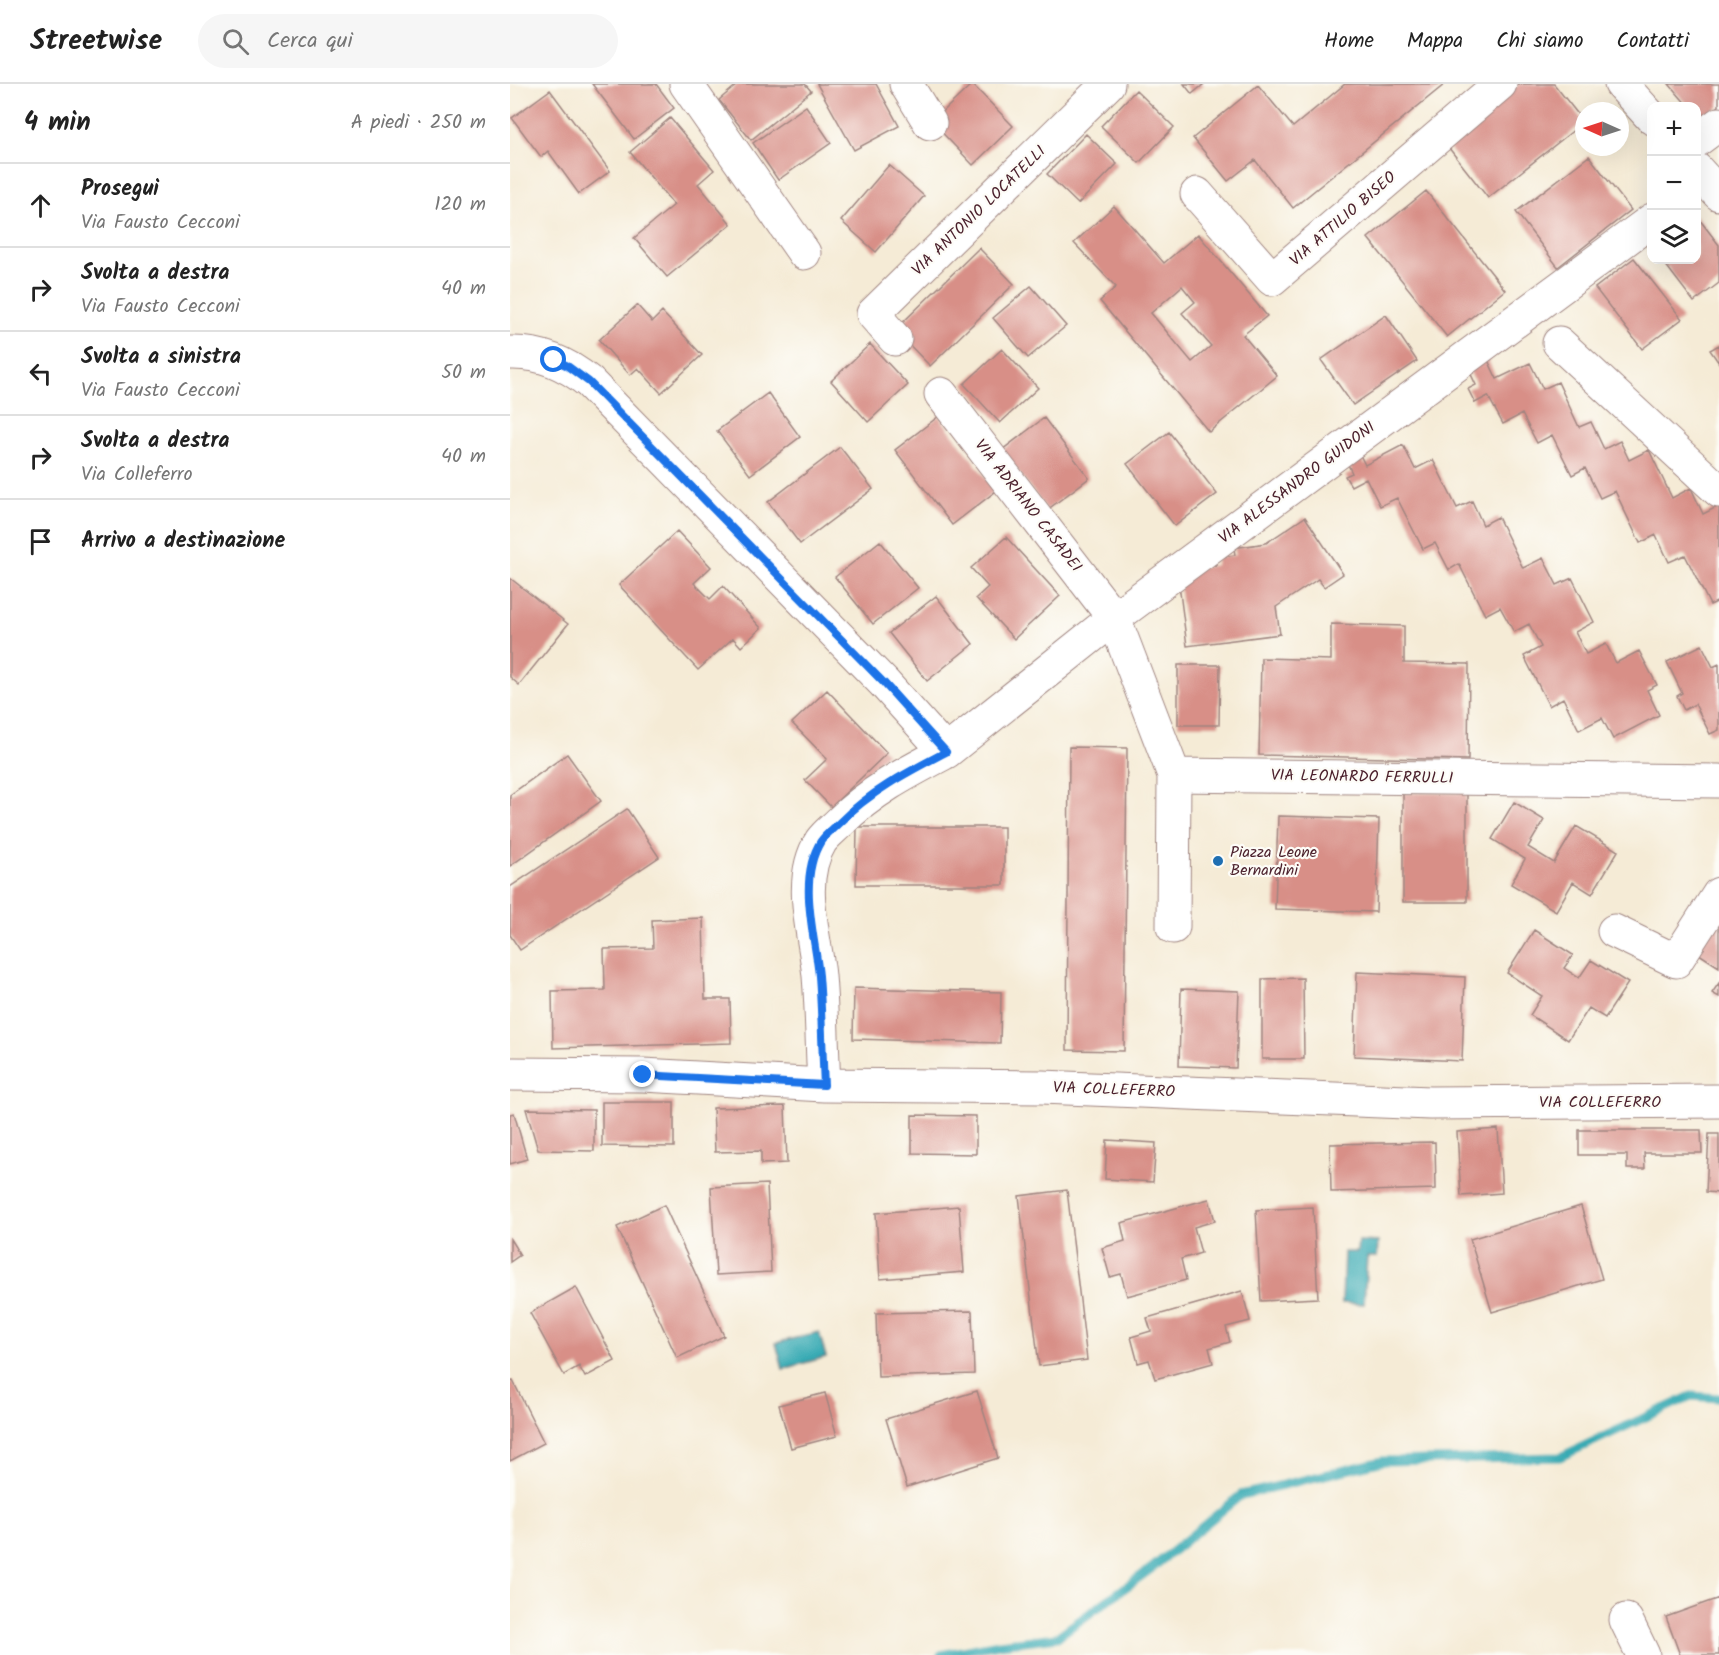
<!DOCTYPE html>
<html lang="it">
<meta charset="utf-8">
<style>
:root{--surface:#fff;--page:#f6f6f6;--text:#222;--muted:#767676;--line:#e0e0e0}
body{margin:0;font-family:Kalam,sans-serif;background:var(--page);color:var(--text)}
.controls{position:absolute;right:18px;top:18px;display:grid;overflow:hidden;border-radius:12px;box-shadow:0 6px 24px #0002}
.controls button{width:54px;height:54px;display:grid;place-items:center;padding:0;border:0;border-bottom:2px solid var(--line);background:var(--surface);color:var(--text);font:30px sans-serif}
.compass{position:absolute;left:1065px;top:18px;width:54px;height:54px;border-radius:50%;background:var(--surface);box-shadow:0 6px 24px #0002;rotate:273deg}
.stop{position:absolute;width:18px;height:18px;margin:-14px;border:4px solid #1a73e8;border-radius:50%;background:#fff}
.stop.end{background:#1a73e8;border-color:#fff;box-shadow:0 2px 6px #0008}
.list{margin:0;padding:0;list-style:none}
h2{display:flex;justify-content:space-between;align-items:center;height:78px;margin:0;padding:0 24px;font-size:26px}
h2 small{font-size:20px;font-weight:400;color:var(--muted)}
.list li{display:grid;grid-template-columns:39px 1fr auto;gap:18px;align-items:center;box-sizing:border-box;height:84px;padding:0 24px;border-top:2px solid var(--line)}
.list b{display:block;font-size:22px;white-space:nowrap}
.list p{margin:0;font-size:20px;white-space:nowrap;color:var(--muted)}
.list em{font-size:20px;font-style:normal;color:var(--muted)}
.icon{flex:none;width:33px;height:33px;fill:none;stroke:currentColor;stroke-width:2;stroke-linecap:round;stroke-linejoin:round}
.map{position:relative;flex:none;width:1209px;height:1571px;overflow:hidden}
header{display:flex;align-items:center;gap:36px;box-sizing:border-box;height:84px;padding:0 30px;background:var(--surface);border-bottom:2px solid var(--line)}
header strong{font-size:28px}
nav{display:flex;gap:33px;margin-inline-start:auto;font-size:21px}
.search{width:420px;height:54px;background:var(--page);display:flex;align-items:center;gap:15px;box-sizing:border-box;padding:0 21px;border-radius:33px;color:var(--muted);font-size:22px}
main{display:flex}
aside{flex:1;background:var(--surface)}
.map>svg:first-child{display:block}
</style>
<header>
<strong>Streetwise</strong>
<div class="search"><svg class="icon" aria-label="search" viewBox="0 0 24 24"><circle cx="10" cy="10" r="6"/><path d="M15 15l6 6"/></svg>Cerca qui</div>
<nav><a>Home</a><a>Mappa</a><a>Chi siamo</a><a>Contatti</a></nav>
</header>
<main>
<aside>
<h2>4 min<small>A piedi · 250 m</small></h2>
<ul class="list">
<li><svg class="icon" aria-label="ahead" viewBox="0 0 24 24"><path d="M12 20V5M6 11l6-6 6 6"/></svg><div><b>Prosegui</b><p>Via Fausto Cecconi</p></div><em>120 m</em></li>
<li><svg class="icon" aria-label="right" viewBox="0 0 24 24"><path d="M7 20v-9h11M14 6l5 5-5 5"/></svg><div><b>Svolta a destra</b><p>Via Fausto Cecconi</p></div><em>40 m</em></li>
<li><svg class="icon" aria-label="left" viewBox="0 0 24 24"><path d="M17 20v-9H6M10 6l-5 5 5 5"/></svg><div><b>Svolta a sinistra</b><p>Via Fausto Cecconi</p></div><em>50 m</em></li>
<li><svg class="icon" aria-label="right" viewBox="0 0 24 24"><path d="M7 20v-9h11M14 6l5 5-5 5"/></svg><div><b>Svolta a destra</b><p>Via Colleferro</p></div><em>40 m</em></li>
<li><svg class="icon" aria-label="arrive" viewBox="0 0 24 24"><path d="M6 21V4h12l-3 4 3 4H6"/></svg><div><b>Arrivo a destinazione</b></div></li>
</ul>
</aside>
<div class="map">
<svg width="1209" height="1571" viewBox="0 0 1209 1571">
<rect width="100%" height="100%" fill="#fdfcf7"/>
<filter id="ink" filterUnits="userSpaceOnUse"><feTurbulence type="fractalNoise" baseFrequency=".0167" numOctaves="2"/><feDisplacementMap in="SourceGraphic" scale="12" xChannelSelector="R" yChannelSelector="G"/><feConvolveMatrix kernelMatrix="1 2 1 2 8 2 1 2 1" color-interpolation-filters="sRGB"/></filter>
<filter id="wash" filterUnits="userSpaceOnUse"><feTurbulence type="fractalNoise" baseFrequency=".008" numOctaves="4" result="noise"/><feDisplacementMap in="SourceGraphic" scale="24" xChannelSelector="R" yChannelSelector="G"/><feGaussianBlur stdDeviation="1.35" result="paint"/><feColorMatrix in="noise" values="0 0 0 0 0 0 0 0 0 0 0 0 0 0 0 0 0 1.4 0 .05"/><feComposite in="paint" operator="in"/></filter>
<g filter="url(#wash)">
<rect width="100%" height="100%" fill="#f5ebd6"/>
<path fill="#39aab4" stroke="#426470" stroke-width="1.5" d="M848,1157L868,1158L867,1173H857L854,1220L832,1219L834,1168H847Z
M309,1248L316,1273L273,1285L266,1259Z"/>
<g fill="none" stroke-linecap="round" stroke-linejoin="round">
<path stroke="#39aab4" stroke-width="9" d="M431,1571L489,1560L547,1553L642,1484L731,1411L873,1377L1050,1373L1181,1312L1209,1314"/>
</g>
<g id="blocks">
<path fill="#d88f87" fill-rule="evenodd" d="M82,0H146L164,24L124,55Z
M228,0H295L301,7L241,56L209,16Z
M307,0H366L389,42L344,66Z
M462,0L503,42L463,81L422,38Z
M674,0H694L682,10Z
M835,0H935L783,124L745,76L718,97L683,54L748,1L783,43Z
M1009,0H1044L1074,38L978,114L935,59Z
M1159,0H1209V22L1190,37L1186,33V22H1178Z
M40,6L100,87L69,110L38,67L31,73L2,34Z
M626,6L664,43L629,79L591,42Z
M296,22L321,59L268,96L243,59Z
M160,34L204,86L188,100L221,140L157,193L124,154L164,121L120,68Z
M576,50L607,80L568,120L537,90Z
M1079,72L1121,126L1048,183L1006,128Z
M379,81L414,112L366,168L331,137Z
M916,107L995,206L937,253L858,154Z
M604,122L654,179L688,150L757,232L733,251L767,292L699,348L590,217L606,203L564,159ZM672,202L685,218L672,229L701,262L682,278L641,229Z
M1186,131L1209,161V199L1184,218L1152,176H1186Z
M469,164L504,200L420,282L385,246Z
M1124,174L1172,235L1132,265L1085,204Z
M521,202L556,242L518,274L483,234Z
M127,221L142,238L152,228L192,271L151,309L128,284L120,291L89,256Z
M876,231L907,277L843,321L811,276Z
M360,260L398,301L358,338L321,297Z
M1209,261V279L1200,266Z
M492,265L528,304L490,339L454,300Z
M977,274L987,295L1020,279L1033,305L1048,298L1069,343L1081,338L1094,365L1110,357L1119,376L1139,366L1162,414L1181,404L1193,430L1209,422V517L1200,521L1175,471L1159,478L1146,451L1130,459L1105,407L1090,414L1075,384L1062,391L1042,351L1027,359L1012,330L993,340L978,312L965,319L958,305L966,301L958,284Z
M258,309L290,353L240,391L207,347Z
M429,332L486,407L442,441L385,366Z
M534,334L579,394L537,426L492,366Z
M659,348L707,410L665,442L617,380Z
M893,361L905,385L923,376L947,424L962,417L973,441L988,433L1013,484L1033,474L1047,501L1062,494L1084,538L1065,548L1076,570L1096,560L1106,579L1129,567L1147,601L1137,606L1149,631L1103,655L1092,634L1069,646L1053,614L1039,622L1014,572L1031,563L1019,540L1004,548L990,523L975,531L949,480L939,486L925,459L913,465L887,414L870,422L856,394L841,402L835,392L842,389L836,376L849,369L855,381Z
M330,363L363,405L290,460L258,418Z
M795,433L833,490L814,503L808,495L766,523L770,550L677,562L668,493L682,485L706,481V474L725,471L724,464L756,459Z
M167,447L201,483L184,499L200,515L213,502L251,544L231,563L223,554L188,586L109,501Z
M496,453L550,512L504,555L466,514L478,503L461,484Z
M370,457L408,504L363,540L325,493Z
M0,494L58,540L9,601L0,593Z
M426,512L463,560L417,597L379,549Z
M821,540L894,542V579L959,580L958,676L749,671L751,574L821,576Z
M1192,561L1203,583L1209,580V646L1200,650L1185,620L1174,626L1167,612L1172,609L1157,578Z
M668,581H710L709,641H668Z
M317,606L377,669L321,723L295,696L317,675L282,639Z
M559,663L617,664L614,967L557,966Z
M57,670L91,717L0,782V711Z
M893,709H957V818H893Z
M1004,718L1034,736L1018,763L1044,779L1066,742L1108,767L1082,810L1063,798L1046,827L1001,800L1015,775L982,755Z
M117,725L149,773L10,866L0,851V803Z
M768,732L869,735L866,828L765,825Z
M347,743H494V801H346Z
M193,834L195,915H220L221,959L43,964L42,907L95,906L94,865L143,864L142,836Z
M1209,839V883L1183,866Z
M1024,846L1063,871L1054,884L1069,894L1081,876L1118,899L1095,934L1079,924L1058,956L1020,931L1032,912L997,889Z
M847,888L955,893L952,977L844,972Z
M793,894L794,975H752V895Z
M1209,899V913L1202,909Z
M344,904L491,908L490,959L343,955Z
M671,905L729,907L726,984L669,982Z
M92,1018H164V1063L92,1062Z
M275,1022L277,1079L251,1080V1067L205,1068L203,1024Z
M16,1025L84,1026V1067L28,1066Z
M4,1029L17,1075L0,1080V1030Z
M402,1031L466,1032V1070L402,1069Z
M988,1045L992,1109L951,1112L947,1048Z
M1069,1046H1191L1192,1069H1134L1135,1085H1117V1071H1069Z
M1199,1050H1209V1109L1196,1108Z
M597,1056L646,1059L643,1098L595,1095Z
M925,1058L926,1105L821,1108L820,1060Z
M257,1100L261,1188L206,1191L201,1103Z
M557,1106L577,1276L529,1282L509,1112Z
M699,1115L705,1137L684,1143L691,1169L671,1175L676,1196L617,1212L611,1190L600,1193L592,1164L615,1157L611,1139Z
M154,1121L214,1252L167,1274L107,1143Z
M449,1122L454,1188L370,1195L366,1129Z
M1071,1122L1092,1195L982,1228L960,1155Z
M803,1123L808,1214L751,1217L746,1126Z
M0,1155L10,1171L0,1178Z
M66,1203L105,1277L75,1293L69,1282L54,1291L20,1229Z
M732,1207L740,1237L716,1243L720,1258L699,1264L703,1279L645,1295L639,1276L628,1279L621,1253L641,1247L637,1234Z
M462,1227L464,1290L368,1293L366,1229Z
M3,1297L34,1359L0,1377V1298Z
M467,1307L488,1374L397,1403L376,1335Z
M315,1309L327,1352L281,1364L269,1321Z
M1209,1514V1571H1170L1156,1533Z"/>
</g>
</g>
<g filter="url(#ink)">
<use href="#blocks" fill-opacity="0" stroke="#a08580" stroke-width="1.5"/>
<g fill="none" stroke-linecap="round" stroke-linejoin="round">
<defs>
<path id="minor" d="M176,0L294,169
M396,0L420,39
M1111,0L1142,34
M1186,57L1209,40
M1186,85L1209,110
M687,110L762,195L990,0
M385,255L363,230L598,0
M1049,259L1209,407
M0,269C30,268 56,279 79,298L374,599L436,668C398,688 361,707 330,738C324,744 316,750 311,757C286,797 305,850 309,892C312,928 312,965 314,1001
M431,310L604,534L664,691L663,843
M436,668L604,534L1142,136
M664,691L1209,697
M1104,847L1166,877L1209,810
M0,990L133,991L314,1001L532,1003L920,1019L1209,1017
M1116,1536L1133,1571"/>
</defs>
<use href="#minor" stroke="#a08580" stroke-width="35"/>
<use href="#minor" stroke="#fff" stroke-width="33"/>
</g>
</g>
<g fill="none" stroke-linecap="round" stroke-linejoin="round" filter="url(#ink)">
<path stroke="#1a73e8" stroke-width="8" d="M44,276L56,281L79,298L374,599L436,668C398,688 361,707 330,738C324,744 316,750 311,757C287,795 305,851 309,892C312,928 312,965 314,1001L133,991"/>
</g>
<circle fill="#1f6fb2" stroke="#fdfcf7" stroke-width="2" cx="708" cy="777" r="6"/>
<g text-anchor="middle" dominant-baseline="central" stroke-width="4.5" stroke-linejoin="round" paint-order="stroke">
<g font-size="16" fill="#4a1f2b" stroke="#fdfcf7">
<text transform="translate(469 127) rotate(-44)">VIA ANTONIO LOCATELLI</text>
<text transform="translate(833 135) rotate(-41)">VIA ATTILIO BISEO</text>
<text transform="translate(787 399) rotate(-37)">VIA ALESSANDRO GUIDONI</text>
<text transform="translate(518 422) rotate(52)">VIA ADRIANO CASADEI</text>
<text transform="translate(852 693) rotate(1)">VIA LEONARDO FERRULLI</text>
<text transform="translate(604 1006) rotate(2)">VIA COLLEFERRO</text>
<text x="1090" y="1018">VIA COLLEFERRO</text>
</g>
<g font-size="16" fill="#4a1f2b" stroke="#fdfcf7" text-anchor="start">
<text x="720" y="768">Piazza Leone<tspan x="720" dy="18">Bernardini</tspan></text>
</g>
</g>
</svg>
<div class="controls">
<button>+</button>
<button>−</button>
<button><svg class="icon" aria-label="layers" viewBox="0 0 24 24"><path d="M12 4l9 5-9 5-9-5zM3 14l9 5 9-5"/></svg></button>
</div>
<svg class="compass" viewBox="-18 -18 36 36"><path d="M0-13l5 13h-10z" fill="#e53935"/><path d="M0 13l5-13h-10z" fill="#767676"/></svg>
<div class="stop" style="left:44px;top:276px"></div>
<div class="stop end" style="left:133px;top:991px"></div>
</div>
</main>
